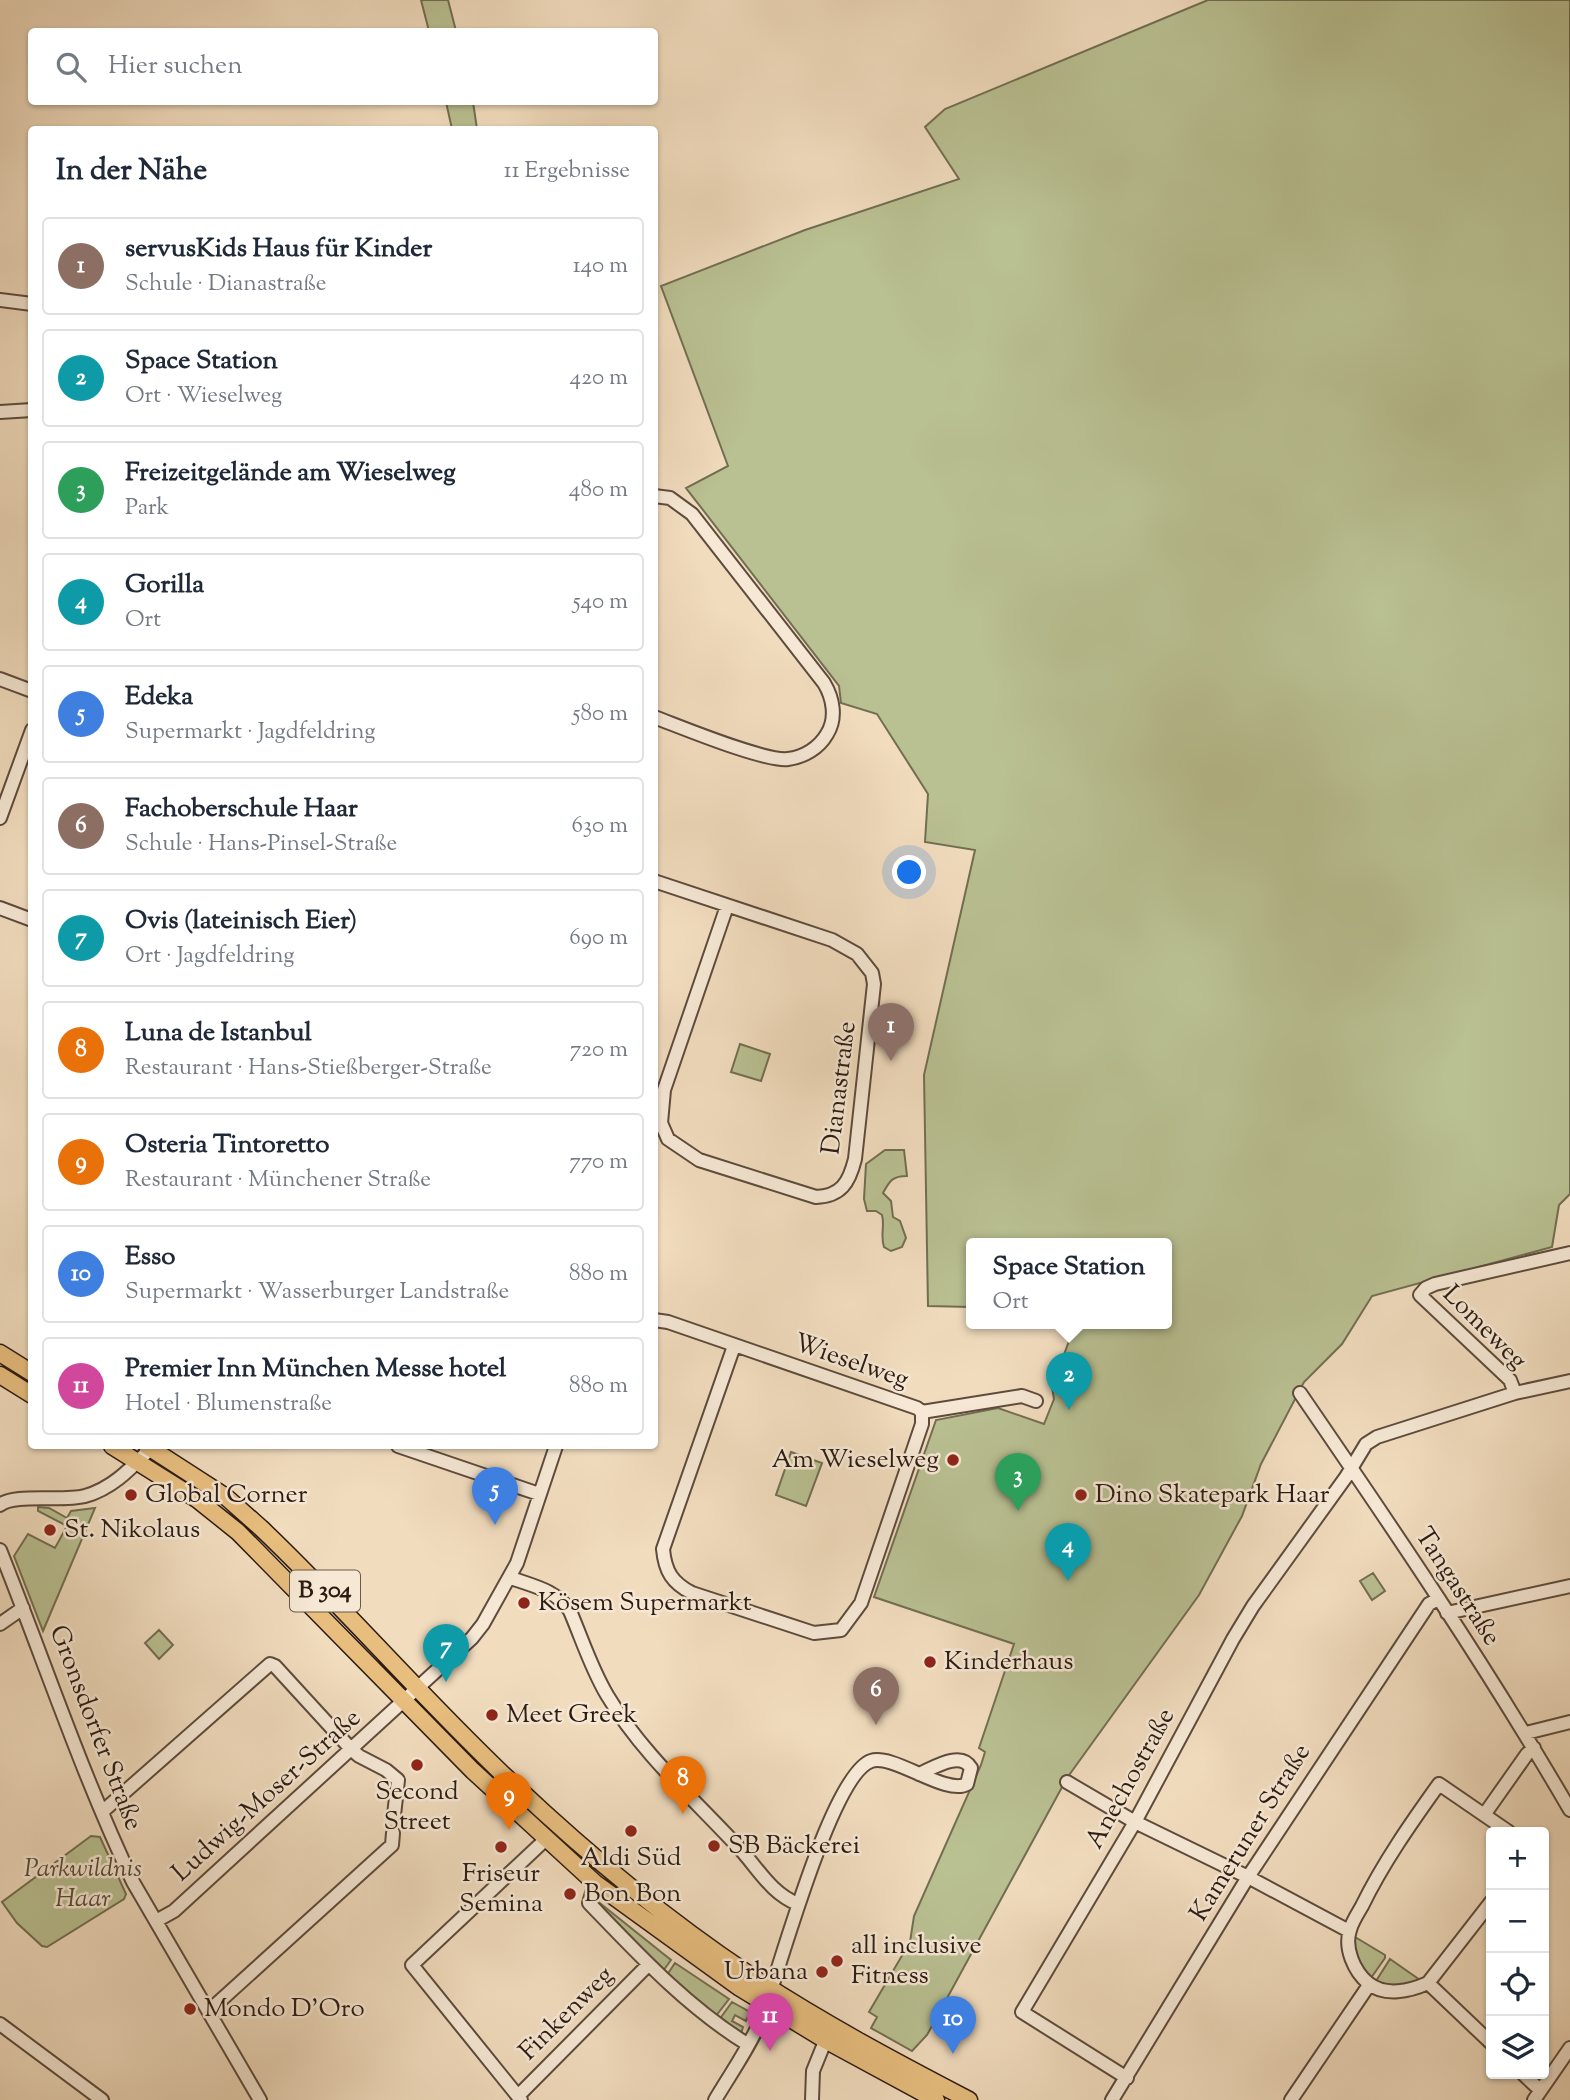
<!DOCTYPE html>
<html lang="de">
<meta charset="utf-8">
<style>
:root{--surface:#fff;--page:#f6f6f7;--text:#1f2937;--muted:#747a83;--line:#e0e1e3;--accent:#8f2418}
body{margin:0;font-family:"Sorts Mill Goudy",serif;background:var(--page);color:var(--text)}
.controls{position:absolute;right:21px;bottom:21px;display:grid;overflow:hidden;border-radius:7px;box-shadow:0 2px 5px #0004}
.controls button{width:63px;height:63px;display:grid;place-items:center;padding:0;border:0;border-bottom:2px solid var(--line);background:var(--surface);color:var(--text);font:35px sans-serif}
.you{position:absolute;left:910px;top:873px;width:24px;height:24px;margin:-18px;border:5px solid #fff;border-radius:50%;background:#1a73e8;box-shadow:0 0 0 10px #1a73e833}
.badge{display:grid;place-items:center;width:46px;height:46px;border-radius:50%;background:var(--accent);color:#fff;font-size:23px;font-weight:700}
.pin{position:absolute;translate:-50% -58px;filter:drop-shadow(0 2px 4px #0008)}
.pin::after{content:'';position:absolute;top:37px;width:24px;height:21px;background:inherit;clip-path:polygon(0 0,100% 0,50% 100%)}
.popup{position:absolute;left:966px;top:1238px;width:206px;height:91px;box-sizing:border-box;display:grid;place-content:center;border-radius:7px;background:var(--surface);filter:drop-shadow(0 2px 5px #0005);font-size:23px;white-space:nowrap;color:var(--muted)}
.popup b{font-size:26px;color:var(--text)}
.popup::after{content:'';position:absolute;left:50%;top:100%;margin-left:-14px;border:14px solid transparent;border-top-color:var(--surface)}
.list{margin:0;padding:0;list-style:none}
h2{display:flex;justify-content:space-between;align-items:center;height:91px;margin:0;padding:0 28px;font-size:30px}
h2 small{font-size:23px;font-weight:400;color:var(--muted)}
.list li{display:grid;grid-template-columns:46px 1fr auto;gap:21px;align-items:center;box-sizing:border-box;height:98px;margin:0 14px 14px;padding:0 14px;border:2px solid var(--line);border-radius:7px}
.list b{display:block;font-size:26px;white-space:nowrap}
.list p{margin:0;font-size:23px;white-space:nowrap;color:var(--muted)}
.list em{font-size:23px;font-style:normal;color:var(--muted)}
.icon{flex:none;width:38px;height:38px;fill:none;stroke:currentColor;stroke-width:2;stroke-linecap:round;stroke-linejoin:round}
.map{position:relative;flex:none;width:1570px;height:2100px;overflow:hidden}
.search{position:absolute;background:var(--surface);box-shadow:0 2px 5px #0004;left:28px;top:28px;width:630px;height:77px;display:flex;align-items:center;gap:18px;box-sizing:border-box;padding:0 24px;border-radius:7px;color:var(--muted);font-size:26px}
.panel{position:absolute;background:var(--surface);box-shadow:0 2px 5px #0004;left:28px;top:126px;width:630px;height:1323px;border-radius:7px}
.map>svg:first-child{display:block}
</style>
<div class="map">
<svg width="1570" height="2100" viewBox="0 0 1570 2100">
<rect width="100%" height="100%" fill="#f1dcbe"/>
<filter id="stains"><feTurbulence type="fractalNoise" baseFrequency=".00286" numOctaves="4"/><feColorMatrix values="0 0 0 0 .2 0 0 0 0 .09 0 0 0 0 .02 0 0 0 .5 -.17"/></filter>
<radialGradient id="worn" r=".72"><stop offset=".6" stop-color="#630" stop-opacity="0"/><stop offset="1" stop-color="#630" stop-opacity=".3"/></radialGradient>
<path fill="#b9c092" stroke="#726e52" stroke-width="2" d="M421,0H448L456,31H429Z
M1208,0H1570V1194L1559,1205L1552,1247L1372,1296L1342,1344L1304,1382L1261,1464L1242,1516L1199,1595L1067,1778L927,2035L912,2051L871,2028L877,2017L869,2012L910,1942L914,1916L981,1765L985,1752L979,1748L1014,1644L874,1597L936,1420L998,1408L1044,1424L1054,1399L1052,1387L1069,1341L1064,1329L1059,1324H1167V1244H971V1307L928,1306L924,1075L975,850L925,842L928,794L877,714L841,703L839,686L686,488L728,466L661,286L805,230L959,179L925,127L945,109Z
M446,102H473L477,129H452Z
M740,1044L770,1054L761,1081L731,1072Z
M885,1150H904L907,1176C893,1176 890,1180 883,1193L891,1201L893,1217L900,1221L906,1238L902,1247L891,1251L884,1247C880,1235 885,1226 882,1215L876,1211H867L864,1199L866,1164Z
M791,1452L822,1463L806,1506L776,1495Z
M38,1507L49,1508L67,1518L71,1511L95,1508L43,1631L14,1556L28,1534L55,1548L67,1526L38,1511Z
M1373,1573L1385,1591L1372,1600L1360,1581Z
M159,1630L173,1645L159,1659L145,1643Z
M91,1836L100,1837L126,1894L124,1899L47,1947L42,1946L17,1923L2,1902Z
M596,1900L671,1960L663,1971L595,1904Z
M1355,1937L1385,1955V1958L1371,1978C1360,1966 1353,1953 1355,1937Z
M1390,1959L1420,1980C1407,1989 1390,1987 1376,1981Z
M675,1963L729,1999L715,2017L667,1975Z
M732,2002L750,2012L746,2021L735,2015L732,2021L743,2027L741,2034L719,2020Z"/>
<g fill="none" stroke-linecap="round" stroke-linejoin="round">
<defs>
<path id="minor" d="M0,300L32,304
M0,412L32,410
M654,496L670,498L692,514L824,683C833,698 837,718 827,734C819,748 804,757 788,759C765,762 681,727 654,717
M0,679L32,691
M0,818L32,730
M654,881L832,940L857,954L872,973L874,984L855,1159C849,1183 841,1196 816,1197L699,1160L668,1139L661,1123L664,1090L727,906
M0,908L32,920
M654,1320L668,1322L917,1408L922,1412L1022,1396L1036,1401
M734,1346L663,1549C665,1571 672,1583 692,1593L814,1633L841,1630L861,1603L922,1424V1412
M1300,1393C1394,1530 1487,1667 1570,1810
M1515,1393L1510,1380L1420,1295L1426,1288L1435,1284L1570,1253
M398,1446L539,1494
M0,1505C14,1493 62,1502 85,1496C114,1488 133,1466 153,1446
M0,1550C44,1660 82,1775 133,1882L260,2100
M511,1578C533,1586 556,1590 570,1611C582,1639 591,1668 607,1695C642,1754 695,1800 741,1850C759,1870 772,1894 798,1904
M1447,1613L1570,1586
M0,1624L23,1608
M1526,1733L1570,1722
M1067,1782L1135,1822L1248,1877L1349,1931
M102,1812L270,1664L275,1666L351,1749L359,1756L386,1770L398,1780L394,1815
M1484,1815L1527,1754L1534,1748
M595,1883L589,1903C638,1954 686,2006 747,2044
M1491,1902L1428,1983C1410,1991 1385,1997 1368,1983C1354,1971 1344,1948 1350,1930C1352,1922 1358,1913 1362,1906C1383,1863 1411,1823 1439,1784L1509,1832
M156,1921L174,1911L472,1638L483,1624L517,1563L556,1446
M1428,1983L1491,2043
M210,2010L392,1845L393,1833
M0,2024L102,2100
M1523,2074L1540,2090
M1127,2078L1022,2012L1135,1822L1233,1639L1253,1606L1346,1477L1366,1444L1377,1437L1515,1393L1570,1381
M518,2096L648,1965
M521,2100L412,1965L546,1839
M715,2100C731,2073 751,2045 762,2017C779,1972 831,1775 871,1761C893,1753 946,1796 967,1784L971,1768C961,1750 933,1768 919,1774
M812,2100L813,2071L828,2034
M1112,2100L1248,1877L1429,1604L1438,1599
M1291,2100L1369,1985
M1534,2100L1570,2048"/>
<path id="major" d="M0,1353L32,1373
M0,1375L32,1395
M112,1446L198,1500L238,1532L473,1771L595,1883L740,1988L825,2040L936,2100
M147,1446L226,1497L261,1528C347,1610 424,1700 510,1781C584,1851 664,1918 748,1974C819,2021 894,2061 969,2100"/>
</defs>
<use href="#minor" stroke="#5d4b3d" stroke-width="16"/>
<use href="#major" stroke="#2c1b12" stroke-width="19"/>
<use href="#minor" stroke="#f6e8d5" stroke-width="12"/>
<use href="#major" stroke="#e8be7f" stroke-width="16"/>
</g>
<g fill="#8f2418" stroke="#f6e8d5" stroke-width="2.5">
<circle cx="953" cy="1460" r="7"/>
<circle cx="131" cy="1495" r="7"/>
<circle cx="1081" cy="1495" r="7"/>
<circle cx="50" cy="1530" r="7"/>
<circle cx="524" cy="1603" r="7"/>
<circle cx="930" cy="1662" r="7"/>
<circle cx="492" cy="1715" r="7"/>
<circle cx="417" cy="1765" r="7"/>
<circle cx="631" cy="1831" r="7"/>
<circle cx="714" cy="1846" r="7"/>
<circle cx="501" cy="1847" r="7"/>
<circle cx="570" cy="1894" r="7"/>
<circle cx="837" cy="1961" r="7"/>
<circle cx="822" cy="1972" r="7"/>
<circle cx="190" cy="2009" r="7"/>
</g>
<g text-anchor="middle" dominant-baseline="central" stroke-width="5" stroke-linejoin="round" paint-order="stroke">
<rect fill="#f6e8d5" stroke="#69584c" stroke-width="2" x="290" y="1570.5" width="70" height="41" rx="5"/>
<g font-size="24" font-weight="bold" fill="#2c1b12">
<text x="325" y="1591">B 304</text>
</g>
<g font-size="26" fill="#2c1b12" stroke="#f6e8d5">
<text transform="translate(840 1088) rotate(-83)">Dianastraße</text>
<text transform="translate(1484 1328) rotate(45)">Lomeweg</text>
<text transform="translate(851 1362) rotate(19)">Wieselweg</text>
<text transform="translate(1457 1587) rotate(57)">Tangastraße</text>
<text transform="translate(95 1728) rotate(69)">Gronsdorfer Straße</text>
<text transform="translate(1131 1779) rotate(-61)">Anechostraße</text>
<text transform="translate(267 1796) rotate(-42)">Ludwig-Moser-Straße</text>
<text transform="translate(1251 1833) rotate(-58)">Kameruner Straße</text>
<text transform="translate(567 2014) rotate(-45)">Finkenweg</text>
</g>
<g font-size="26" fill="#2c1b12" stroke="#f6e8d5" text-anchor="start">
<text x="939" y="1460" text-anchor="end">Am Wieselweg</text>
<text x="145" y="1495">Global Corner</text>
<text x="1095" y="1495">Dino Skatepark Haar</text>
<text x="64" y="1530">St. Nikolaus</text>
<text x="538" y="1603">Kösem Supermarkt</text>
<text x="944" y="1662">Kinderhaus</text>
<text x="506" y="1715">Meet Greek</text>
<text x="417" y="1792" text-anchor="middle">Second<tspan x="417" dy="30">Street</tspan></text>
<text x="728" y="1846">SB Bäckerei</text>
<text x="631" y="1858" text-anchor="middle">Aldi Süd</text>
<text x="501" y="1874" text-anchor="middle">Friseur<tspan x="501" dy="30">Semina</tspan></text>
<text x="584" y="1894">Bon Bon</text>
<text x="851" y="1946">all inclusive<tspan x="851" dy="30">Fitness</tspan></text>
<text x="808" y="1972" text-anchor="end">Urbana</text>
<text x="204" y="2009">Mondo D'Oro</text>
</g>
<g font-size="26" font-style="italic" fill="#564d38" stroke="#f6e8d5">
<text x="83" y="1869">Parkwildnis<tspan x="83" dy="30">Haar</tspan></text>
</g>
</g>
<rect width="100%" height="100%" filter="url(#stains)"/>
<rect width="100%" height="100%" fill="url(#worn)"/>
</svg>
<div class="controls">
<button>+</button>
<button>−</button>
<button><svg class="icon" aria-label="locate" viewBox="0 0 24 24"><circle cx="12" cy="12" r="6"/><path d="M12 2v4M12 18v4M2 12h4M18 12h4"/></svg></button>
<button><svg class="icon" aria-label="layers" viewBox="0 0 24 24"><path d="M12 4l9 5-9 5-9-5zM3 14l9 5 9-5"/></svg></button>
</div>
<div class="you"></div>
<div class="pin badge" style="left:891px;top:1061px;background:#8d6e63">1</div>
<div class="pin badge" style="left:1069px;top:1410px;background:#0f9aa8">2</div>
<div class="popup"><b>Space Station</b>Ort</div>
<div class="pin badge" style="left:1018px;top:1511px;background:#2e9e5b">3</div>
<div class="pin badge" style="left:1068px;top:1581px;background:#0f9aa8">4</div>
<div class="pin badge" style="left:495px;top:1525px;background:#3f7fe0">5</div>
<div class="pin badge" style="left:876px;top:1725px;background:#8d6e63">6</div>
<div class="pin badge" style="left:446px;top:1682px;background:#0f9aa8">7</div>
<div class="pin badge" style="left:683px;top:1814px;background:#e8710a">8</div>
<div class="pin badge" style="left:509px;top:1830px;background:#e8710a">9</div>
<div class="pin badge" style="left:953px;top:2054px;background:#3f7fe0">10</div>
<div class="pin badge" style="left:770px;top:2051px;background:#d1479c">11</div>
<div class="search"><svg class="icon" aria-label="search" viewBox="0 0 24 24"><circle cx="10" cy="10" r="6"/><path d="M15 15l6 6"/></svg>Hier suchen</div>
<section class="panel">
<h2>In der Nähe<small>11 Ergebnisse</small></h2>
<ul class="list">
<li><span class="badge" style="background:#8d6e63">1</span><div><b>servusKids Haus für Kinder</b><p>Schule · Dianastraße</p></div><em>140 m</em></li>
<li><span class="badge" style="background:#0f9aa8">2</span><div><b>Space Station</b><p>Ort · Wieselweg</p></div><em>420 m</em></li>
<li><span class="badge" style="background:#2e9e5b">3</span><div><b>Freizeitgelände am Wieselweg</b><p>Park</p></div><em>480 m</em></li>
<li><span class="badge" style="background:#0f9aa8">4</span><div><b>Gorilla</b><p>Ort</p></div><em>540 m</em></li>
<li><span class="badge" style="background:#3f7fe0">5</span><div><b>Edeka</b><p>Supermarkt · Jagdfeldring</p></div><em>580 m</em></li>
<li><span class="badge" style="background:#8d6e63">6</span><div><b>Fachoberschule Haar</b><p>Schule · Hans-Pinsel-Straße</p></div><em>630 m</em></li>
<li><span class="badge" style="background:#0f9aa8">7</span><div><b>Ovis (lateinisch Eier)</b><p>Ort · Jagdfeldring</p></div><em>690 m</em></li>
<li><span class="badge" style="background:#e8710a">8</span><div><b>Luna de Istanbul</b><p>Restaurant · Hans-Stießberger-Straße</p></div><em>720 m</em></li>
<li><span class="badge" style="background:#e8710a">9</span><div><b>Osteria Tintoretto</b><p>Restaurant · Münchener Straße</p></div><em>770 m</em></li>
<li><span class="badge" style="background:#3f7fe0">10</span><div><b>Esso</b><p>Supermarkt · Wasserburger Landstraße</p></div><em>880 m</em></li>
<li><span class="badge" style="background:#d1479c">11</span><div><b>Premier Inn München Messe hotel</b><p>Hotel · Blumenstraße</p></div><em>880 m</em></li>
</ul>
</section>
</div>
